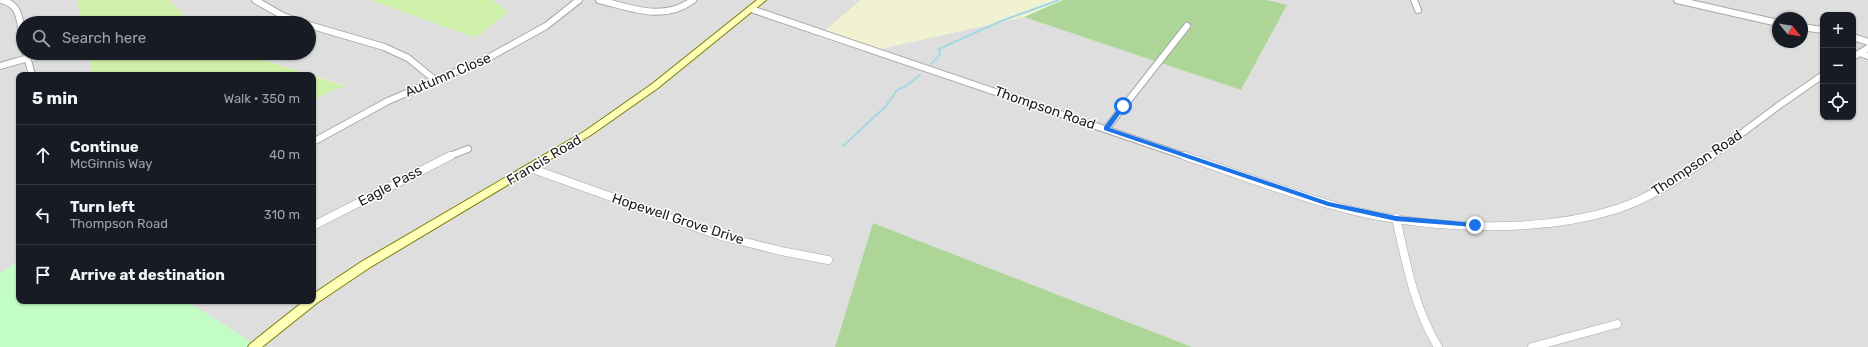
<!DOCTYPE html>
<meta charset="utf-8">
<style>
:root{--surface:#171b24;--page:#242831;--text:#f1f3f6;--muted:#9ea1a6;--line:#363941}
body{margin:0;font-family:Rubik,sans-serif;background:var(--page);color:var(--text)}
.controls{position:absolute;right:12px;top:12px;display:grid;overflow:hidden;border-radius:8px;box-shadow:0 1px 3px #0004}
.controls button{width:36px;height:36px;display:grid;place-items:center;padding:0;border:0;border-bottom:1px solid var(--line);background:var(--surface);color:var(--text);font:20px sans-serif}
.compass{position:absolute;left:1772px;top:12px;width:36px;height:36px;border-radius:50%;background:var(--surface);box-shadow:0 1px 3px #0004;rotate:120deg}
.stop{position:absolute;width:12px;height:12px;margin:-9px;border:3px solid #1a73e8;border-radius:50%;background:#fff}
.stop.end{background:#1a73e8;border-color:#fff;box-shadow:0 1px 4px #0008}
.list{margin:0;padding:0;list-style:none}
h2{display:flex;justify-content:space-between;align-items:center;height:52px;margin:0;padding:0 16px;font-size:17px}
h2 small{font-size:13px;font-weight:400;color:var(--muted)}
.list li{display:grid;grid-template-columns:26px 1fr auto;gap:12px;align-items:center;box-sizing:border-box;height:60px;padding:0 16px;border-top:1px solid var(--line)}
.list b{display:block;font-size:15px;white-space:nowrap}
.list p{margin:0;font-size:13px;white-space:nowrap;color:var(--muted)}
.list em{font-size:13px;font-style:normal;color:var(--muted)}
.icon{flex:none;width:22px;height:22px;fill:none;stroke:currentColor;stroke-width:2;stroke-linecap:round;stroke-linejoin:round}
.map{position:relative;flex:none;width:1868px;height:347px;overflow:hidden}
.search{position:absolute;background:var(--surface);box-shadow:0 1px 3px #0004;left:16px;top:16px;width:300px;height:44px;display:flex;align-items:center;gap:10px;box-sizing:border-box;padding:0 14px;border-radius:22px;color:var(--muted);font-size:15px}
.panel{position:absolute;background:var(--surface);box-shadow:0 1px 3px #0004;left:16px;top:72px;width:300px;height:232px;border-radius:8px}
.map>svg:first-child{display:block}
</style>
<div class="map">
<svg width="1868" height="347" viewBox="0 0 1868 347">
<rect width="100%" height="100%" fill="#f2eee7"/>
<path fill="#dfdede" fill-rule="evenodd" d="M0,0H77L82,23H23V53H88L93,75H19V261L0,273Z
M169,0H371L473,37L508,11L492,0H861L818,37L866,52L1024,17L1241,90L1287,5L1267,0H1868V347H1192L873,223L835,347H257L184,301H313V99L344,85L241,53H309V23H191ZM1823,15H1853V117H1823ZM1778,18H1802V42H1778Z"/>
<path fill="#f1f2d1" d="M861,0H1063L1024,17L866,52L818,36Z"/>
<path fill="#cff0a9" d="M77,0H169L191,23H82Z
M371,0H492L508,12L481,34L473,37Z
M88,53H241L311,75H93Z
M313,76L345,86L313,99Z"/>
<path fill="#add598" d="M1063,0H1267L1287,5L1241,90L1024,17Z
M873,223L1192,347H835Z"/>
<path fill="#c2fec4" d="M19,261V301H186L256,345L254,347H0V273Z"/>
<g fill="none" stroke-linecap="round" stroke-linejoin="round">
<path stroke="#a4d8e3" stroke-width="2" d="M931,64L940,55L939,49L1001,21L1059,0
M843,146L886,106L897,90L906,86L920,75"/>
<defs>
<path id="street-far1" d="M2,0C21,5 19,20 23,37
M255,0L283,16L303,23
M599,0C632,8 663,22 693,0
M1414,0L1418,10
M1677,0L1778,23
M751,9L1187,157
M309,25L384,47L408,58L435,80
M1802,27L1823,30
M1853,37L1868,42
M26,53L32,75
M1860,53L1868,56
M1853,57L1868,48
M0,66L28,58
M1106,129L1187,26
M313,142L388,101L488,58L546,26L579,0
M447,157L468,149
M1710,157L1781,104L1823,75"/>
<path id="street" d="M1185,156C1232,172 1279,190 1328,204C1413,229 1532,236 1617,209C1651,198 1682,176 1711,156
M530,168L721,236L781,251L828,260
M1396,218C1406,263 1414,307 1438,347
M313,226L450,156
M1532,347L1617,324"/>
<path id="secondary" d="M757,0H766L658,88L591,135L369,268L317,303L262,347H248L250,344L304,301H313V294L361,262L585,131L652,84Z"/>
</defs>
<use href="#street-far1" stroke="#a8a8a8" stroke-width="8"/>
<use href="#street" stroke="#a8a8a8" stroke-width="9"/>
<use href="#secondary" stroke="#788000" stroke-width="2"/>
<use href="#street-far1" stroke="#fff" stroke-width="6"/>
<use href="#street" stroke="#fff" stroke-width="8"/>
<use href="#secondary" fill="#ffffb8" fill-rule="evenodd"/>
</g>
<path fill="#1a73e8" d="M1121,105L1126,106L1110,128L1329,202L1396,216L1475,223L1478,225L1475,227L1396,221L1328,206L1104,130V127Z"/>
<g text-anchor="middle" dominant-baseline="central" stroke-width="3" stroke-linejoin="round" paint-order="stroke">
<g font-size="14" fill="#212121" stroke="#fff">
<text transform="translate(448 75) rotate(-23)">Autumn Close</text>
<text transform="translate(1045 108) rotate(19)">Thompson Road</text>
<text transform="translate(544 160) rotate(-31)">Francis Road</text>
<text transform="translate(1697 163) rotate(-34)">Thompson Road</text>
<text transform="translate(390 186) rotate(-28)">Eagle Pass</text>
<text transform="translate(678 219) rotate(18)">Hopewell Grove Drive</text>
</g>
</g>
</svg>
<div class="controls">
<button>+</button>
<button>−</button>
<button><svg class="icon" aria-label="locate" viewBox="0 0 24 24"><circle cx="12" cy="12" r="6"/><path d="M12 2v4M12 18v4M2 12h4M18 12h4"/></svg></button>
</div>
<svg class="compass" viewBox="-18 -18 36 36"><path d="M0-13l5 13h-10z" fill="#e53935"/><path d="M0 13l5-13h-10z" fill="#9ea1a6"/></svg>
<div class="stop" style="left:1123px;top:106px"></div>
<div class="stop end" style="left:1475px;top:225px"></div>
<div class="search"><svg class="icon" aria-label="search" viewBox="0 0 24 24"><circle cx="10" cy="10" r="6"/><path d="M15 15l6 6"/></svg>Search here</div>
<section class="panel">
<h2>5 min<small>Walk · 350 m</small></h2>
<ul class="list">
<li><svg class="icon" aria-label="ahead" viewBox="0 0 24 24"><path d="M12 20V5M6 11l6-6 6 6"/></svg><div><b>Continue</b><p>McGinnis Way</p></div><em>40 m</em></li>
<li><svg class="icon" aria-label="left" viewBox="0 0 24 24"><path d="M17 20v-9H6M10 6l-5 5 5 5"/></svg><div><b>Turn left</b><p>Thompson Road</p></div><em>310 m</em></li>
<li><svg class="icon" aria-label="arrive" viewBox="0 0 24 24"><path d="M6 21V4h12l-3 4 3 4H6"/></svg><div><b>Arrive at destination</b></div></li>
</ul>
</section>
</div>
